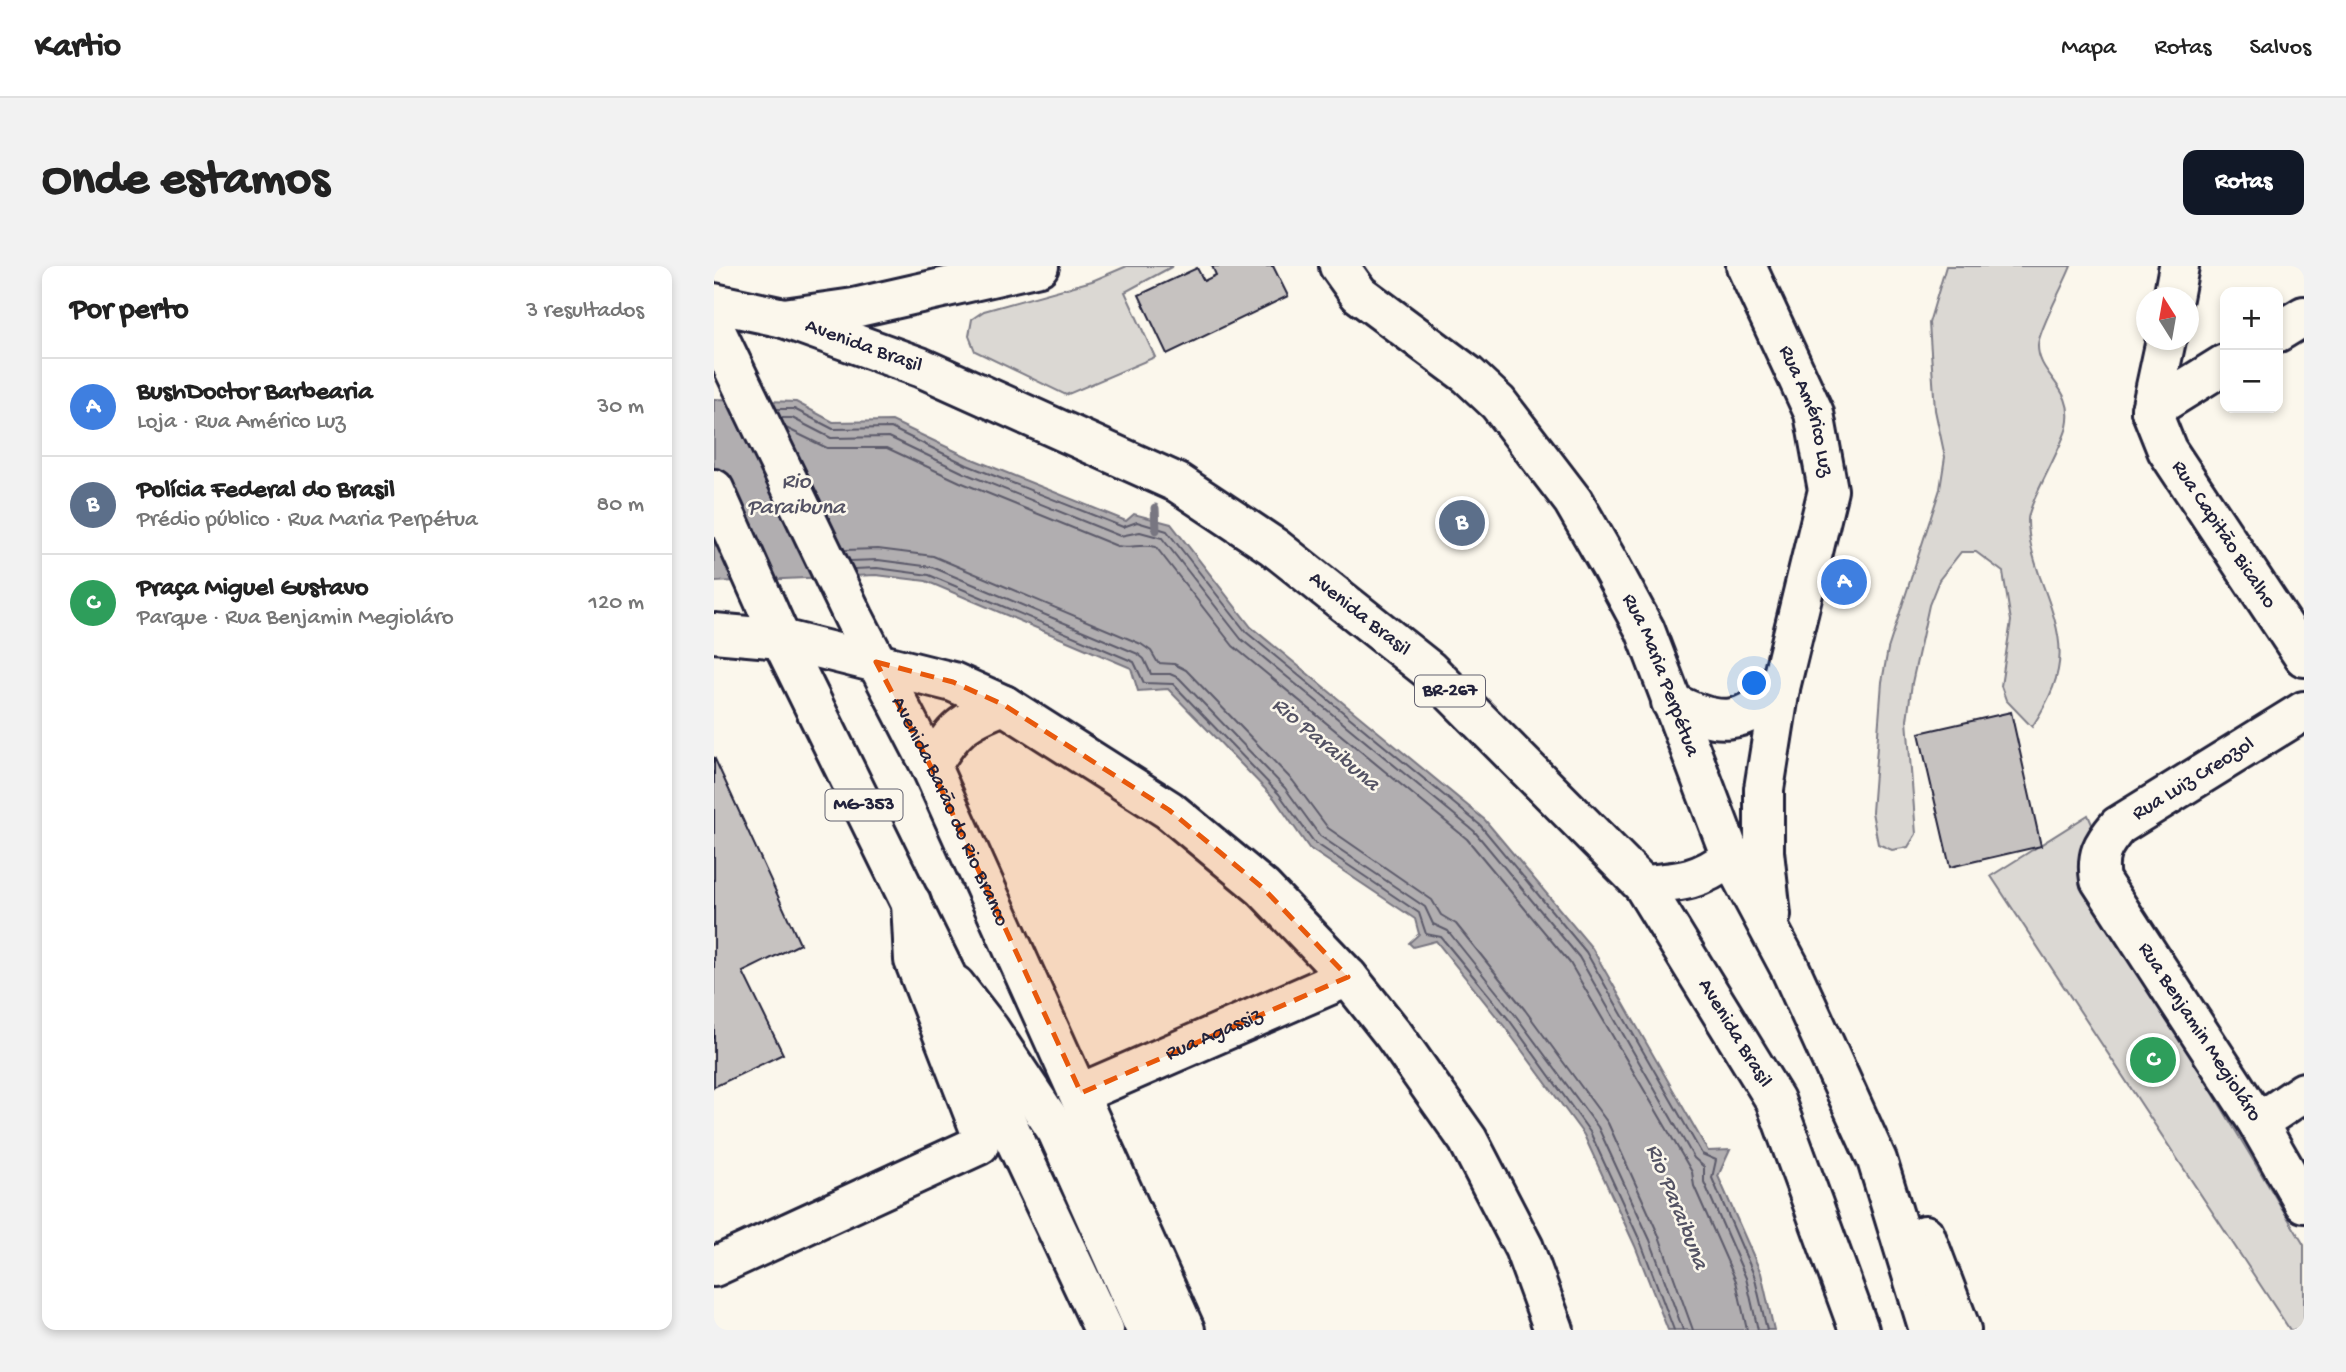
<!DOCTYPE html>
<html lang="pt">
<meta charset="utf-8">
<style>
:root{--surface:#fff;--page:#f2f2f2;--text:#222;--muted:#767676;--line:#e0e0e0;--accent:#111827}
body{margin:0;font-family:"Gochi Hand",sans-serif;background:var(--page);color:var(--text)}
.controls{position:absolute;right:21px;top:21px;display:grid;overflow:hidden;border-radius:14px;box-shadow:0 4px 10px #0003}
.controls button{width:63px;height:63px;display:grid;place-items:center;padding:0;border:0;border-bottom:2px solid var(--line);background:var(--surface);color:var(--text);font:35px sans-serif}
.compass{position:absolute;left:1422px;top:21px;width:63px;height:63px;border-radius:50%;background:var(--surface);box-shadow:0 4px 10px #0003;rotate:349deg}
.you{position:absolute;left:1041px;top:418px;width:24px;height:24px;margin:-18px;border:5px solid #fff;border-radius:50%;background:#1a73e8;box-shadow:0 0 0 10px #1a73e833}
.badge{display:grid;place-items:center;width:46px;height:46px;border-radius:50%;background:var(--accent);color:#fff;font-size:23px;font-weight:700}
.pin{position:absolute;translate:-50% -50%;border:4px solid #fff;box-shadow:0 2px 7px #0006}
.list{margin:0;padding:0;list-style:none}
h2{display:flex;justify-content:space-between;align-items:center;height:91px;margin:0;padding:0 28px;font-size:30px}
h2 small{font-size:23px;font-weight:400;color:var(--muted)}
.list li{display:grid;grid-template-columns:46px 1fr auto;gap:21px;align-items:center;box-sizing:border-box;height:98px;padding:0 28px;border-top:2px solid var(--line)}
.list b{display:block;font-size:26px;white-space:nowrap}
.list p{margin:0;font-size:23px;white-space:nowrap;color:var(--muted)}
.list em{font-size:23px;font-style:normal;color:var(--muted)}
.map{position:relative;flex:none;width:1590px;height:1064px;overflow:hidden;border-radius:14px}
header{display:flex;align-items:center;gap:42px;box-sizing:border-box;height:98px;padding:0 35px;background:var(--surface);border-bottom:2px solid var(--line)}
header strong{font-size:33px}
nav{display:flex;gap:38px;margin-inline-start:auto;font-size:24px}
.intro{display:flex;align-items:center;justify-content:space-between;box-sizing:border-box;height:168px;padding:0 42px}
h1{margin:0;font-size:49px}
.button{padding:18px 32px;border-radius:14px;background:var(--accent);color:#fff;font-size:24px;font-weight:700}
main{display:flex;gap:42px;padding:0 42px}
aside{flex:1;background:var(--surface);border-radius:14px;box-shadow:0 4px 10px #0003}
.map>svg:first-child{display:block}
</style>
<header>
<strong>Kartio</strong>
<nav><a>Mapa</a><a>Rotas</a><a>Salvos</a></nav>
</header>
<div class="intro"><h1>Onde estamos</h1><a class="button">Rotas</a></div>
<main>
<aside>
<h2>Por perto<small>3 resultados</small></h2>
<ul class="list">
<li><span class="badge" style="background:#3f7fe0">A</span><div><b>BushDoctor Barbearia</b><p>Loja · Rua Américo Luz</p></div><em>30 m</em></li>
<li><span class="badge" style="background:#5c6f8a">B</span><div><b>Polícia Federal do Brasil</b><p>Prédio público · Rua Maria Perpétua</p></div><em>80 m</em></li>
<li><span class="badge" style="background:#2e9e5b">C</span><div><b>Praça Miguel Gustavo</b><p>Parque · Rua Benjamin Megioláro</p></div><em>120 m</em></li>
</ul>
</aside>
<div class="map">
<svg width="1590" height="1064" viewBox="0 0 1590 1064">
<rect width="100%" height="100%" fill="#fbf7ec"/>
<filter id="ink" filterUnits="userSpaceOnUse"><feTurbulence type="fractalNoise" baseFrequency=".0143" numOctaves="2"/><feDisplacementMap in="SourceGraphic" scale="14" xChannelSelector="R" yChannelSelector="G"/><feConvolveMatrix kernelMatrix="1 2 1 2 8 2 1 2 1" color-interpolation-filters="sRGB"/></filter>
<g filter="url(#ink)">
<path fill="#dbd8d3" stroke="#7e7d87" stroke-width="2" d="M413,0H459L411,26L441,91L352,129L261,85L255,70L258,53L270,45L378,15Z
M1232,0H1357C1350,19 1325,63 1324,79C1323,110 1362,121 1353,161C1347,184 1314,238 1314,254C1314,274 1320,293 1326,311C1350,375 1357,401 1318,461L1292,434L1287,420L1297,355L1289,306L1262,286H1247L1225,314L1215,339L1198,417L1193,454L1202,568L1194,581L1178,584L1164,578L1158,546L1168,416L1174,383L1226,223L1231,191L1221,144L1215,57Z
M1374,549L1381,565C1368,581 1360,589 1369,610L1590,979V1064H1576L1277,610Z"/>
<path fill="#b1aeb0" stroke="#787681" stroke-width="2" d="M0,133L82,136L119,156L178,155L256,192L412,255L420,248L457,258L537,361L771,554L878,682L994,885L1016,884L1004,910L1047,1007L1060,1064H954L921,980L870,869L790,760L722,675L699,681L695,677L705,668L701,653L595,582L560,532L454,423L424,425L417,402L212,315L162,309L0,316Z"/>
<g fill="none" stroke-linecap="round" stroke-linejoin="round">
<path stroke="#5b5a6a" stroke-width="2" d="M63,143H80L119,163L177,162L253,199L409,261L423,256L453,265L532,366L766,559L872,686L988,888L1002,894L998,912L1040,1009L1053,1064
M67,152H78L117,172L175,171L250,207L406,270L426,266L448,272L527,373L760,565L865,691L980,892L990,901V916L1032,1012L1044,1064
M72,162L113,182H173L246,216L403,280C417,283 427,277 442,281L519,380L753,573L856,697L978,906L980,920L1022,1015L1033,1064
M131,284L164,283L219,290L427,378L437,385L444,397L460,398L472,404L579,515L614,562L718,634L727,649L742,658L811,744L894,857L945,970L979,1064
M136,295L164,294L218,301L424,388L430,393L437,408H456L465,412L571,522L606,570L711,641L719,658L734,665L802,750L884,861L936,974L969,1064
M140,303L163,302L215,309L420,396L430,417L459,418L565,528L600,576L705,647L712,668L727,671L796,755L876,866L927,977L960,1064"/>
<path stroke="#787681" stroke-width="9" d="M441,242L442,264"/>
</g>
<path fill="#c6c2c0" stroke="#22223b" stroke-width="2" d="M498,0H559L574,30L453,88L425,29L483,2L490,15L502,9Z
M1297,446L1327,580L1236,601L1205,467Z
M0,491L86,678L29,706L69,788L0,821Z"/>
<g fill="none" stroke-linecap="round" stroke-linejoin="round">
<defs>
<g id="minor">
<path id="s1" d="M625,0L645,28L754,109L784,137L859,235L897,301L931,364L1017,591L1075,700L1163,894L1215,1064"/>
<path id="s2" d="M1032,0L1100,147L1114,224L1066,422L1050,523V586L1057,649"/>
<path d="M1459,32L1465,0"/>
<path d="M70,52L140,42L325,0"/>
<path d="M1564,66L1590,50"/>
<path id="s3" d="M1437,144L1453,184L1590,391"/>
<path d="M1437,144L1511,98"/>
<path d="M1437,144L1452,74"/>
<path d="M957,436C1004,460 1028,461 1066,422"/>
<path id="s4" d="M1590,445L1404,560C1388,579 1382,589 1386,614L1544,857L1590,937"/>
<path d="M241,719L276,764L343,865L432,1064"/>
<path id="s5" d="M367,827L634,711"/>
<path d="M1544,857L1590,826"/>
<path d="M1211,969L1247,1064"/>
<path d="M0,1001L265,879L266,864L200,694L197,636"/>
</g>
<g id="major">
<path id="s6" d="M0,61L140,352L217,501L471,1064"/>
<path d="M0,223L67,373L231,707L285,840L390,1064"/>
</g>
<g id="highway">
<path id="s7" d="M0,37L70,52L206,101L464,217L560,281L715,404L929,619L1061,834L1145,1064"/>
<path d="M0,367L67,373L239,416L290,439L455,544L549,622L634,711L680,769L754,874L810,982L840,1064"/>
<path d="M217,501C238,464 250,454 290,439"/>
<path d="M929,619C968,616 985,615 1017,591"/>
</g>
</defs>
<use href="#minor" stroke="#22223b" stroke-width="44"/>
<use href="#major" stroke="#22223b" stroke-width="44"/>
<use href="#highway" stroke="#22223b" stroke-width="44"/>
<use href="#minor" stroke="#fbf7ec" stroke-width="38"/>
<use href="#major" stroke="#fbf7ec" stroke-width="38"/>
<use href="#highway" stroke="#fbf7ec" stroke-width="38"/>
</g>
</g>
<path fill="#e8590c" fill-opacity="0.2" stroke="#e8590c" stroke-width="5" stroke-dasharray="14 9" stroke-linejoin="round" d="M162,396L239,416L290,439L455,544L549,622L634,711L367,827L217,501Z"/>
<g text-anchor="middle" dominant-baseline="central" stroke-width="5" stroke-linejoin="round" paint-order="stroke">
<g fill="#fbf7ec" stroke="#636270" stroke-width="2">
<rect x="701" y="409.5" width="70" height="31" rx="5"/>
<rect x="111.5" y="523.5" width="77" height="31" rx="5"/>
</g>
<g font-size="19" font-weight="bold" fill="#22223b">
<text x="736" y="425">BR-267</text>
<text x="150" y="539">MG-353</text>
</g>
<g font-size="21" fill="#22223b" stroke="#fbf7ec">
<text stroke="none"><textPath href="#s7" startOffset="156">Avenida Brasil</textPath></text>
<text stroke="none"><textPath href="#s2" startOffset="158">Rua Américo Luz</textPath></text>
<text stroke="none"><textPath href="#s3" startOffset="145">Rua Capitão Bicalho</textPath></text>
<text stroke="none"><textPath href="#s7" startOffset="723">Avenida Brasil</textPath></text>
<text stroke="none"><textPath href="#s1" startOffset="530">Rua Maria Perpétua</textPath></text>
<text transform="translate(1480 514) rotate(-32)">Rua Luiz Creozol</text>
<text stroke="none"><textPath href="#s6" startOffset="539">Avenida Barão do Rio Branco</textPath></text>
<text stroke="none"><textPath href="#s4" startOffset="460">Rua Benjamin Megioláro</textPath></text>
<text stroke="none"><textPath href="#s7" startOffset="1290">Avenida Brasil</textPath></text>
<text stroke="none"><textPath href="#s5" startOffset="145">Rua Agassiz</textPath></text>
</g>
<g font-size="23" font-style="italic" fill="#545364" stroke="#fbf7ec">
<text x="82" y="216">Rio<tspan x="82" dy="26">Paraibuna</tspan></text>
<text transform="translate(611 479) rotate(40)">Rio Paraibuna</text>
<text transform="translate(962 941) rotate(68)">Rio Paraibuna</text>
</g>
</g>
</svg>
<div class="controls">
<button>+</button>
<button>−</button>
</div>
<svg class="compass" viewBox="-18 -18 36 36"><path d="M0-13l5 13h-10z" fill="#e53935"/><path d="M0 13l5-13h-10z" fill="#767676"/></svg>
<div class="you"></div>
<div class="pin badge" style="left:1130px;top:316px;background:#3f7fe0">A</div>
<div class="pin badge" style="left:748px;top:257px;background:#5c6f8a">B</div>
<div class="pin badge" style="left:1439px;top:794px;background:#2e9e5b">C</div>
</div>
</main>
